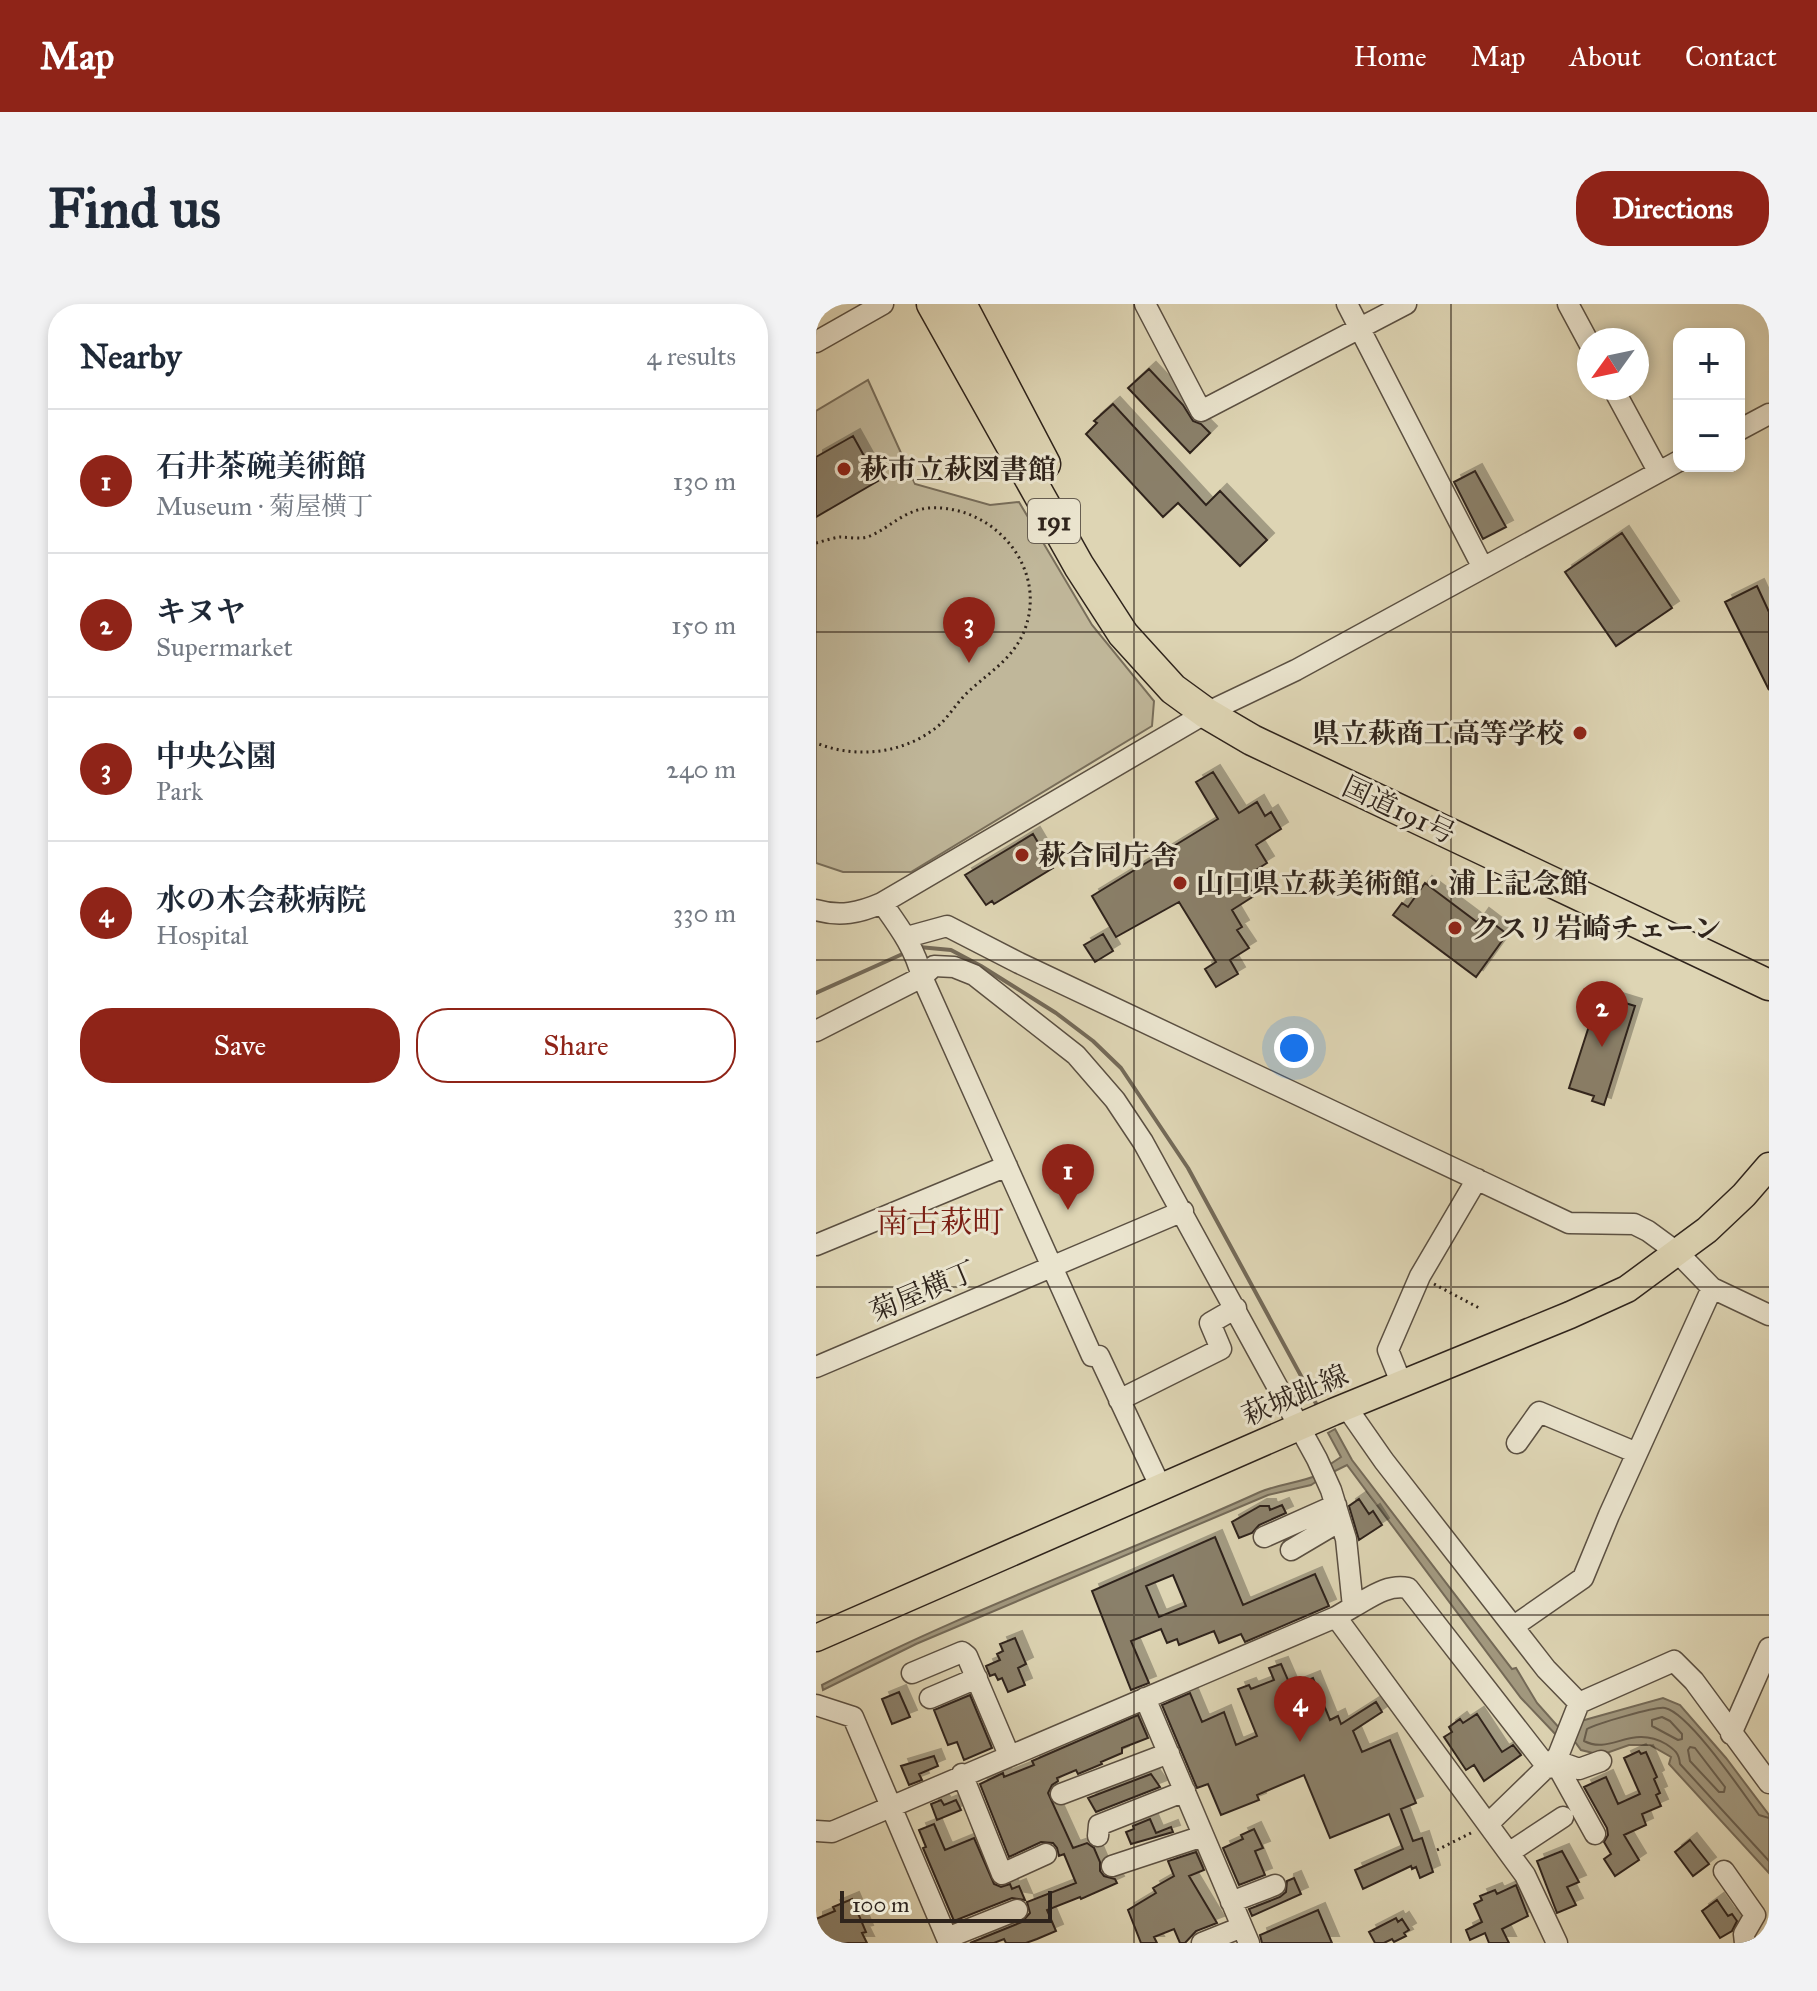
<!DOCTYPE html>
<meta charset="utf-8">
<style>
:root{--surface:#fff;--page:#f2f2f3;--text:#1f2937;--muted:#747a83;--line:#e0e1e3;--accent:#8f2418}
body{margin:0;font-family:"IM FELL Great Primer","Noto Serif JP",serif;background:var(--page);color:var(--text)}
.controls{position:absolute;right:24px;top:24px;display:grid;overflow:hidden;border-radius:16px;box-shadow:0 4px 12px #0003}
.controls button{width:72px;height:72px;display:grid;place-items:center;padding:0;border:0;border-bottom:2px solid var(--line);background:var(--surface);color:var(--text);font:40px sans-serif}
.compass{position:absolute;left:761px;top:24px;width:72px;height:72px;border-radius:50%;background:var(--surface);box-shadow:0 4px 12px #0003;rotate:237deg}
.scale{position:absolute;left:24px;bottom:20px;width:212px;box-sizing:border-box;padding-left:8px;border:4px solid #2f241c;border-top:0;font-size:22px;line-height:28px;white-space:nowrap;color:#2f241c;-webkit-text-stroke:6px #eae4ce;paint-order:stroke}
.you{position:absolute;left:478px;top:744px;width:28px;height:28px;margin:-20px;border:6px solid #fff;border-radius:50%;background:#1a73e8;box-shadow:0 0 0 12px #1a73e833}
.badge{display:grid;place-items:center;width:52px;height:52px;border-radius:50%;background:var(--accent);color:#fff;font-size:26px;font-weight:700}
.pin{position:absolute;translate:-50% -66px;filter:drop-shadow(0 2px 4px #0008)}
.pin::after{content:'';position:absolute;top:42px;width:28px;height:24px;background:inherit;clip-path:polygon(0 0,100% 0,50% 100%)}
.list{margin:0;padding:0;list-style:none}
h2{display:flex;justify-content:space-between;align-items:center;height:104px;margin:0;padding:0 32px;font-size:34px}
h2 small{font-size:26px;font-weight:400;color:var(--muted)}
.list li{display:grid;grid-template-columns:52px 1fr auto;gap:24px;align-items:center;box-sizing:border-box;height:144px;padding:0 32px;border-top:2px solid var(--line)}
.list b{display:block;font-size:30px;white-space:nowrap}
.list p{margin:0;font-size:26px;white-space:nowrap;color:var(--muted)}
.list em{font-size:26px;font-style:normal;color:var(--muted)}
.actions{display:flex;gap:16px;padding:24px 32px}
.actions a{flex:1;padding:18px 0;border:2px solid var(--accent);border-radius:32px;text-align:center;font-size:28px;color:var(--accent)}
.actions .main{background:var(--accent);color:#fff}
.map{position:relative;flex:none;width:953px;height:1639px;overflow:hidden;border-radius:32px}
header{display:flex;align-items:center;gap:48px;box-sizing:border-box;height:112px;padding:0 40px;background:var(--accent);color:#fff}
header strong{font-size:38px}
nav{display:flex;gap:44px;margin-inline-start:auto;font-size:28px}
.intro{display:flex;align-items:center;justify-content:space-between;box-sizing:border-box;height:192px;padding:0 48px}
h1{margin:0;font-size:56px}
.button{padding:20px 36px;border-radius:32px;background:var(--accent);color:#fff;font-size:28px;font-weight:700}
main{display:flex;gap:48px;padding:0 48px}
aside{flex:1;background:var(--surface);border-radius:32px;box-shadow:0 4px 12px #0003}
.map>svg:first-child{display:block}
</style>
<header>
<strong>Map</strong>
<nav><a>Home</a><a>Map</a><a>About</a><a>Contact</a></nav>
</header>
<div class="intro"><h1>Find us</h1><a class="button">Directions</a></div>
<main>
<aside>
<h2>Nearby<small>4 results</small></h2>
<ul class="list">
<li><span class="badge">1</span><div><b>石井茶碗美術館</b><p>Museum · 菊屋横丁</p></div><em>130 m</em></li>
<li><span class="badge">2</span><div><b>キヌヤ</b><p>Supermarket</p></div><em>150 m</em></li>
<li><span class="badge">3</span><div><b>中央公園</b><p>Park</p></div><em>240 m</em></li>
<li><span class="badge">4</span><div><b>水の木会萩病院</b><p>Hospital</p></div><em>330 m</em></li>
</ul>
<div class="actions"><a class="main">Save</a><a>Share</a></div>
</aside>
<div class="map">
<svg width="953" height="1639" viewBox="0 0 953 1639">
<defs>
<filter id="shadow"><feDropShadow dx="7" dy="-7" stdDeviation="0" flood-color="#0004"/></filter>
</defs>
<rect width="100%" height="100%" fill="#ded5b4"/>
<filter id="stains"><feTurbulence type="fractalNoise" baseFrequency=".0025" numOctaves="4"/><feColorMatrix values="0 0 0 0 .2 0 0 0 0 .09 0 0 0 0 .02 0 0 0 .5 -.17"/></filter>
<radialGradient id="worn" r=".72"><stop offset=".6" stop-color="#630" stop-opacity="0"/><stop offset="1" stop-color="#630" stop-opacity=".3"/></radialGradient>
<path fill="#c0b79a" stroke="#786e5b" stroke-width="2" d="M52,76L99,180L174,201L203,198L276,321L338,397L336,422L95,568H27L0,559V107Z"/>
<path fill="#a29980" stroke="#746a58" stroke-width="2" d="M519,1125L536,1156L696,1365L700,1364L721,1399L745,1426L765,1417L847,1394L864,1401L910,1454L953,1511V1569L853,1460L855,1453L834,1441H813L785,1451L765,1446L759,1438L743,1434L705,1394L531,1161L515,1169L510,1163L525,1153L512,1129Z
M502,1171L504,1175L495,1181L452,1191L100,1340L7,1386L6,1381C147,1307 299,1254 444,1188C463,1180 483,1179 502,1171Z"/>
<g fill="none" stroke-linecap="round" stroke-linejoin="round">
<path stroke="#685e4e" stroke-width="2" d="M846,1413L854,1417L866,1430V1435L862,1436L836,1422V1416Z
M874,1443L879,1444L909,1483L908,1488H903L874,1457L872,1446Z
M953,1514L943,1511C927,1489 873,1409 849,1404C840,1402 780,1420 771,1425L768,1437C795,1451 815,1420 850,1440C859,1446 863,1449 864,1460L953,1557"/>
<path stroke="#746a58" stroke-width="4" d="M103,643L135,646L165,662L240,709L277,737L305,764L372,864L503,1105
M0,689L91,648"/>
</g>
<path fill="#8a806b" stroke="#2f241c" stroke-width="2" fill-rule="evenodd" filter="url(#shadow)" d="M333,65L367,101L377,117L385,120L394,129L374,149L312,84Z
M297,100L390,201L404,187L451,236L424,262L362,199L347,213L270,130L281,119L278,117Z
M37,132L62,177L0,213V153Z
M659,167L690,223L667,235L638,178Z
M806,229L856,304L800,342L749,268Z
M941,282L953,308V386L909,298Z
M397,468L423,509L441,498L449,512L455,508L465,525L440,541L451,559L427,574L438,592L416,606L426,623L421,626L433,644L414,656L422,670L400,683L389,665L400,658L363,598L300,633L276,592L402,515L380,478Z
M217,530L237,564L178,600L176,597L170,601L149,571Z
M609,579L661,618L666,611L691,630L660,673L577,611L586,599L592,603Z
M287,630L297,647L279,658L268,641Z
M783,691L819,702L788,801L776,797L778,792L753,784Z
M543,1195L553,1210L557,1207L566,1221L543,1236L533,1202Z
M466,1201L470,1209L443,1221L436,1229L423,1234L416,1218L444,1202H453L454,1206Z
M399,1233L427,1301L499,1270L513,1302L429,1338L425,1330L403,1339L398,1327L363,1341L361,1335L351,1339L345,1325L315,1337L333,1379L315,1386L276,1287ZM357,1271L370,1302L343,1313L330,1282Z
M199,1334L210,1360L202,1364L209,1381L192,1388L186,1374L182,1376L179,1370L174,1372L170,1362L184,1356L181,1350L187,1347L184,1340Z
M465,1360L475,1383L497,1374L514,1416L522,1412L525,1420L560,1398L566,1408L537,1427L546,1448L574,1436L600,1499L585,1505L597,1537L606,1534L617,1568L604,1574L600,1563L596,1565L595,1562L547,1585L539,1566L587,1545L573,1510L514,1534L488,1471L441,1491L443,1496L405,1511L392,1480L381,1484L346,1401L374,1389L386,1418L408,1408L420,1441L441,1432L422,1385L433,1381L435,1385L458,1376L453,1364Z
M83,1388L94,1413L76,1420L66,1395Z
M154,1391L176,1444L148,1456L141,1438L132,1441L118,1406Z
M661,1410L686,1448L697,1441L705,1451L668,1477L658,1461L650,1466L628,1433L636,1428L633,1423L644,1415L647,1419Z
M322,1411L332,1434L306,1444V1449L285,1458L286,1460L262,1470L260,1466L241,1474L242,1477L236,1481L232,1489L257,1544L271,1539L278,1544L284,1558V1567L288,1572L299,1575L301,1579L265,1595L264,1593L231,1606L240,1627L221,1635L210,1639H190L188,1635L178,1639H154L206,1618L214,1609L211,1598L260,1579L248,1550L243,1552L241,1544L237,1539L225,1538L193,1553L164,1480L187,1469L188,1473L218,1461L216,1457Z
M823,1447L825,1450L830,1448L841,1473L838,1475L844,1489L840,1491L845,1502L826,1510L830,1521L808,1531L823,1556L799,1572L788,1555L795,1550L788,1538L792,1531L791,1524L768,1483L790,1473L802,1500L824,1490L808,1454Z
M118,1452L122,1462L103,1470L106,1476L93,1481L85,1462Z
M335,1470L344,1483L280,1508L272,1494Z
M125,1496L128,1501L140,1496L145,1506L121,1516L115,1500Z
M334,1515L340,1529L355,1523L357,1528L315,1540L310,1528L318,1525L317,1522Z
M118,1520L129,1546L158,1534L178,1580L185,1583L194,1580L196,1585L203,1582L209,1596L196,1594L138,1617L107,1544L110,1543L103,1526Z
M438,1525L447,1544L439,1547L449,1571L423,1581L407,1544L427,1535L425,1531Z
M874,1536L893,1560L877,1572L859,1548Z
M746,1547L763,1578L751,1583L760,1601L741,1609L721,1557Z
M380,1548L388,1566L373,1572L401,1619L380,1627L369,1639H364L358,1625L338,1633L341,1639H325L312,1606L340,1589L337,1584L358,1572L352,1557Z
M478,1574L485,1590L436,1612L433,1605L464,1593L470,1588L471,1577Z
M700,1581L712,1612L686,1625L693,1639H673L669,1629L654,1636L650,1626L666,1618L658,1600L666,1596L664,1592L679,1586L681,1590Z
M36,1595L50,1628L46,1629L51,1639H0V1615L19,1607L17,1603Z
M901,1596L912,1612L916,1610L921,1617L916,1627L904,1634L886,1607Z
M502,1606L516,1639H446L444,1631Z
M580,1614L582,1618L586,1615L593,1626L588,1629L590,1632L578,1638L576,1635L568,1639H559L553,1628Z"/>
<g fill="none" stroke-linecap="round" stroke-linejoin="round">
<defs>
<path id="minor" d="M329,0L385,107L590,0
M531,0L667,264
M752,0L773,39
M0,38L67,0
M797,84L842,167
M923,126L953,110
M66,599C83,623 99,644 106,673L276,1052H283L345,1184
M0,606C24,613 43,609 66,599L390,409L480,366L863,157
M91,633L131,622L203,659L753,919L818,920L832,927L862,949L896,984L953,1011
M0,727L106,673L118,662L138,663L158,671L260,751L299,796L327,838L501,1155L515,1186L530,1235L537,1303L520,1313L16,1528L0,1527
M0,941L191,862
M0,1063L367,907
M586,1081L572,1046L604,972L661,875
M303,1096L405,1045L394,1019L420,1004
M531,1104L568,1157L730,1365L763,1399
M701,1139L723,1108L821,1149
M448,1233L520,1201
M475,1246L524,1217
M537,1303C555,1293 571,1280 592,1284L732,1464
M520,1313L709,1571L741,1639
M698,1322L767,1274L793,1211L896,984
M96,1369L146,1348L151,1352L193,1451
M114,1394L161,1374
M329,1394L433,1639
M0,1401L37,1413L133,1639
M915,1430L953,1344
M738,1456L779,1530
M738,1456L763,1465L785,1457
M146,1470L186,1570L230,1550
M245,1490L353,1449
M673,1519L742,1452L763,1399L858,1357L878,1377L953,1479
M282,1532L283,1521L369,1487
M694,1548L747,1513
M296,1562L387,1532
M908,1567L939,1611L928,1630L929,1639
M415,1598L459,1581
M131,1634L201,1606
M386,1639L426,1623"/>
<path id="major" d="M0,1334L517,1108L754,1011L811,985L891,926L928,891L953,862"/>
<path id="highway" d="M116,0L263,262L307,330L357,385L390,409L436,436L953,681
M145,0L229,160"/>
</defs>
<use href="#minor" stroke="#5b5042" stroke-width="23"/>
<use href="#major" stroke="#2f241c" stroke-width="29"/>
<use href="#highway" stroke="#2f241c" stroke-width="33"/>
<path stroke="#2f241c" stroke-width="3" stroke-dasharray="2 4" stroke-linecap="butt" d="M0,239C8,237 16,234 24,233C33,233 45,236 54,232C75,223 88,206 113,204C176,200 232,262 209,325C198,354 175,367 153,387C141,398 133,413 121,423C87,450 40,455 0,439
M618,980L665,1005
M621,1546L657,1528"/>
<use href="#minor" stroke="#eae4ce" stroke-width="20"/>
<use href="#major" stroke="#ded5b4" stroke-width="26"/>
<use href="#highway" stroke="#ded5b4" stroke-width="30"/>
</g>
<path fill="none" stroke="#2f241c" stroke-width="2" stroke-opacity="0.55" d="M318,0V1639M635,0V1639M0,328H953M0,656H953M0,983H953M0,1311H953"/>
<g fill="#8f2418" stroke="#eae4ce" stroke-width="3">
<circle cx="28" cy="165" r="8"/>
<circle cx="764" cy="429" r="8"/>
<circle cx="206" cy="551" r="8"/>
<circle cx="364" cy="579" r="8"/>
<circle cx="639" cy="624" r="8"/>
</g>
<g text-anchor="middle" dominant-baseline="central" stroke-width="6" stroke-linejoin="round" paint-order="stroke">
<rect fill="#eae4ce" stroke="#675e51" stroke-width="2" x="212" y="195" width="52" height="44" rx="6"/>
<g font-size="26" font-weight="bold" fill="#2f241c">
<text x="238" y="217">191</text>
</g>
<g font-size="28" font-weight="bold" fill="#2f241c" stroke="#eae4ce" text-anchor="start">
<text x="44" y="165">萩市立萩図書館</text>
<text x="748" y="429" text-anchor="end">県立萩商工高等学校</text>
<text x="222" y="551">萩合同庁舎</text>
<text x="380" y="579">山口県立萩美術館・浦上記念館</text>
<text x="655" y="624">クスリ岩崎チェーン</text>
</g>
<g font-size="28" fill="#2f241c" stroke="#eae4ce">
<text transform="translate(583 506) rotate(25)">国道191号</text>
<text transform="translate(107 987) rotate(-23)">菊屋横丁</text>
<text transform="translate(479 1091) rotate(-23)">萩城趾線</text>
</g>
<g font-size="32" fill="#7a1f14" stroke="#eae4ce">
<text x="124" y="918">南古萩町</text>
</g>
</g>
<rect width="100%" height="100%" filter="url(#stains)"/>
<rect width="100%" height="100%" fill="url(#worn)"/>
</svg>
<div class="controls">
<button>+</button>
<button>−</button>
</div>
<svg class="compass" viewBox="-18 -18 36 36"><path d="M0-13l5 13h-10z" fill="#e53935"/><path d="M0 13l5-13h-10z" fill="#747a83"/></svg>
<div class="scale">100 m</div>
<div class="you"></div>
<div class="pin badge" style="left:252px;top:906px">1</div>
<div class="pin badge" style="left:786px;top:743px">2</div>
<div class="pin badge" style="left:153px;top:359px">3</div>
<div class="pin badge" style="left:484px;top:1438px">4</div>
</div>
</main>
